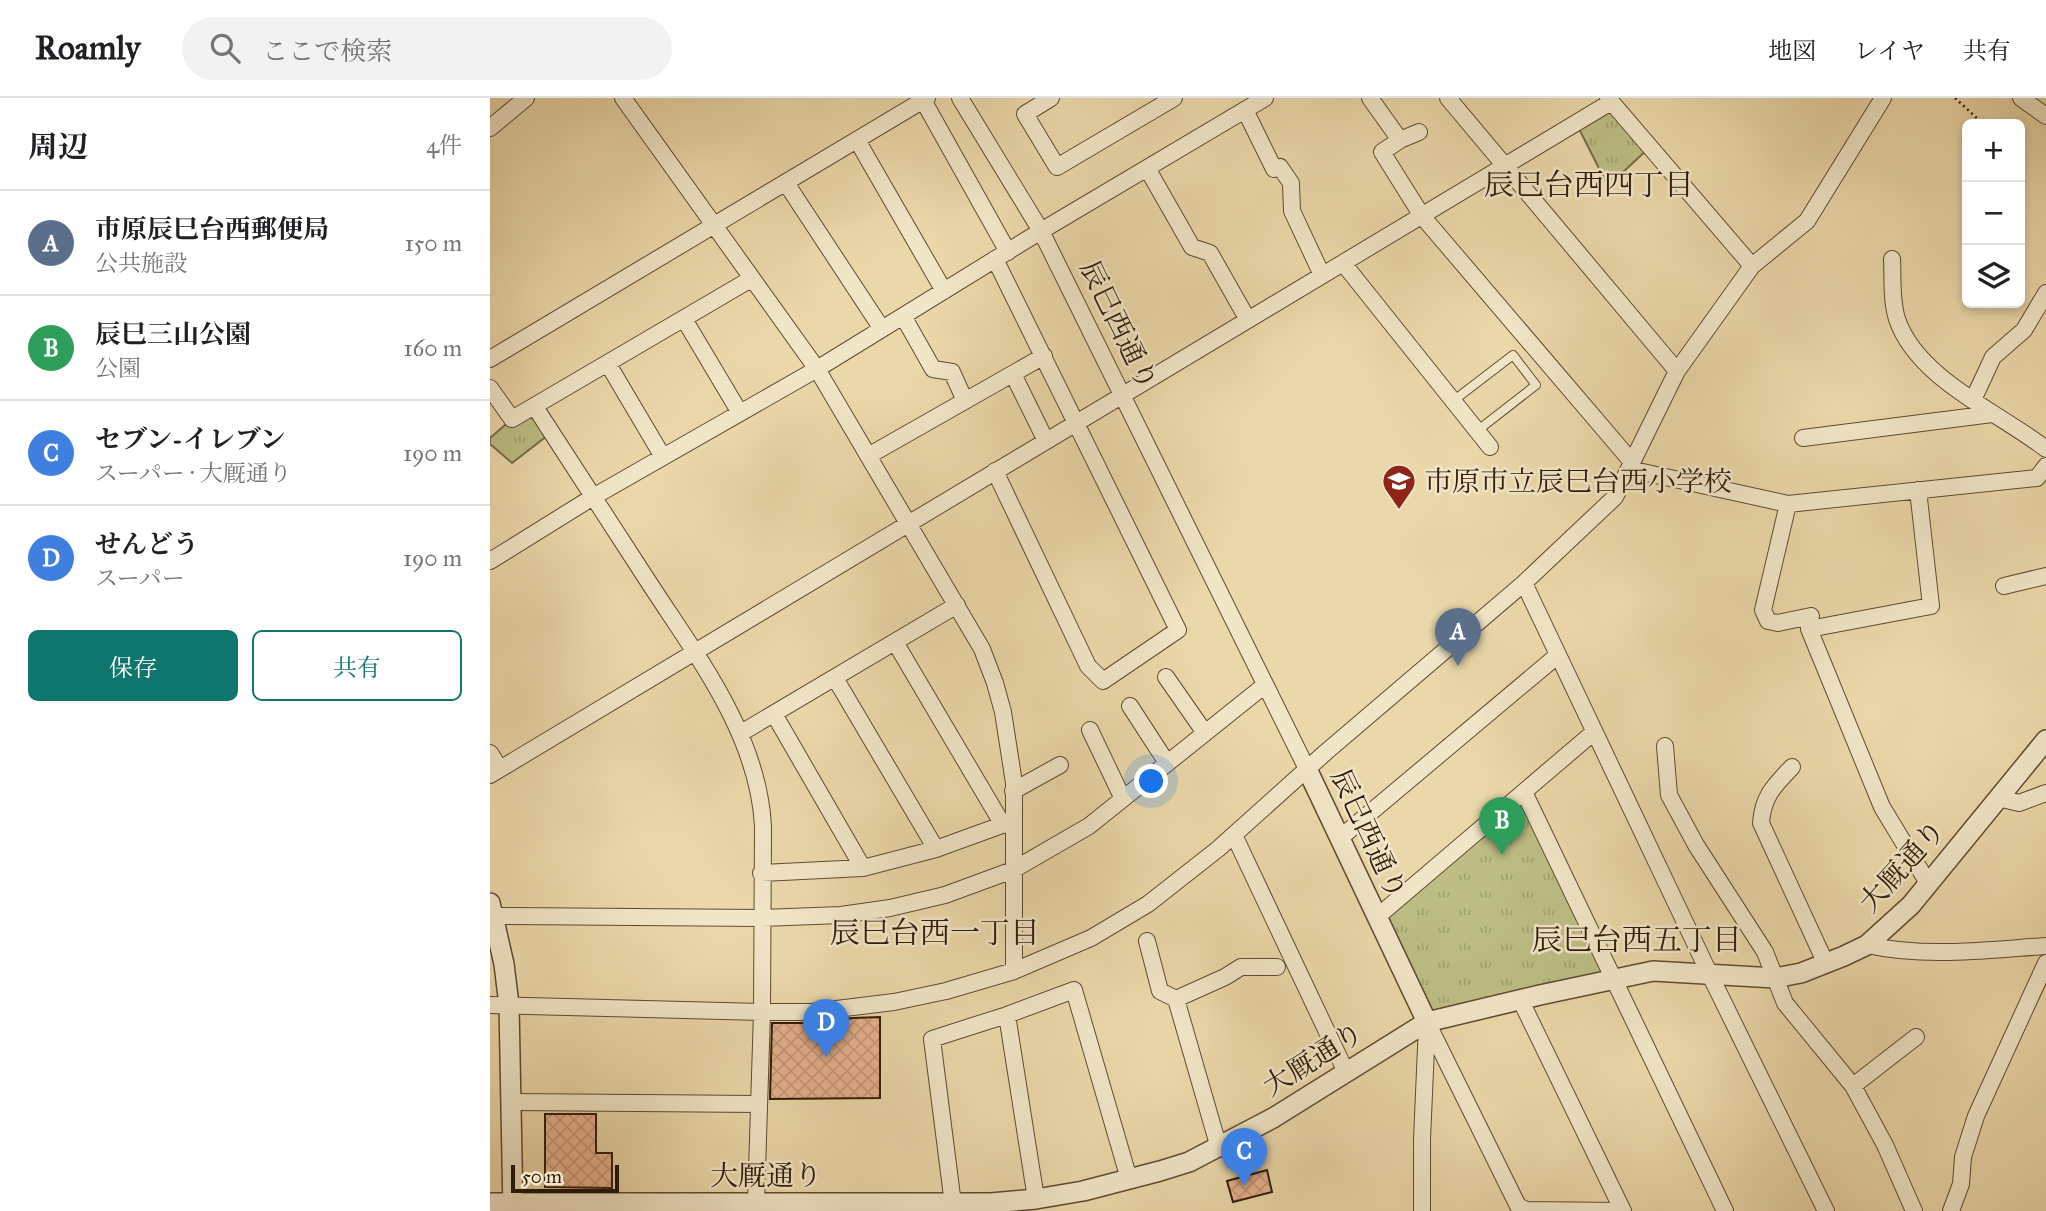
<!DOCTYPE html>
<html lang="ja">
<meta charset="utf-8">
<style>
:root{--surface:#fff;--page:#f2f2f2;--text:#202124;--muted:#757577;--line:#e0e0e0;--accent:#0f766e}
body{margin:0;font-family:"IM FELL Great Primer","Noto Serif JP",serif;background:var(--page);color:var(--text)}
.controls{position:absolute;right:21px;top:21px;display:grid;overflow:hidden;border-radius:10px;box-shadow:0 4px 10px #0003}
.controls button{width:63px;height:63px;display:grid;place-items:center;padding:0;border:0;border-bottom:2px solid var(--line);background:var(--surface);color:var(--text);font:35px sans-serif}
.scale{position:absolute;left:21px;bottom:18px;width:108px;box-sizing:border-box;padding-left:7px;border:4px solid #301c0a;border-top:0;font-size:19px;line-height:24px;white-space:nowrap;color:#301c0a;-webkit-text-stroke:5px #f2e6c8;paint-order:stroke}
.you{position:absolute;left:662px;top:684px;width:24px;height:24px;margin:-18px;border:5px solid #fff;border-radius:50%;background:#1a73e8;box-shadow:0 0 0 10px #1a73e833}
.badge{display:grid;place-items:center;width:46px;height:46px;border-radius:50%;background:var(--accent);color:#fff;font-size:23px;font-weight:700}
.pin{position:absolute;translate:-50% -58px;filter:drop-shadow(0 2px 4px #0008)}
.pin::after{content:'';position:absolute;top:37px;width:24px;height:21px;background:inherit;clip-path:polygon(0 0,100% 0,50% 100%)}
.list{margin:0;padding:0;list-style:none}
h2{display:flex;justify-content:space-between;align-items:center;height:91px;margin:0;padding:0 28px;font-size:30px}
h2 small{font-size:23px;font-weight:400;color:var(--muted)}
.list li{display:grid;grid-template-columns:46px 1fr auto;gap:21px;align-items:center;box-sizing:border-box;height:105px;padding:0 28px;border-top:2px solid var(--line)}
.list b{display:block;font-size:26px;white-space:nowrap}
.list p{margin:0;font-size:23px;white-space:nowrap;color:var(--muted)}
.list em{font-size:23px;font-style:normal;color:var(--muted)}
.actions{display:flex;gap:14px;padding:21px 28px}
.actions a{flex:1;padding:16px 0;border:2px solid var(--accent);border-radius:10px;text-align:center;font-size:24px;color:var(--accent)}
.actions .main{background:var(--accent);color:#fff}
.icon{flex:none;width:38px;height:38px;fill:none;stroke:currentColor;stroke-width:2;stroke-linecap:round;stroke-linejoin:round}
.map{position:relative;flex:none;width:1556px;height:1113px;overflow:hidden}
header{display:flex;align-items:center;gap:42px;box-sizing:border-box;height:98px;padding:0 35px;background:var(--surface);border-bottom:2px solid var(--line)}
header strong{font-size:33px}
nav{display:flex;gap:38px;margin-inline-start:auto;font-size:24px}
.search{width:490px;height:63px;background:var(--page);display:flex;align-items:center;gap:18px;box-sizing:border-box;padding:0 24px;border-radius:38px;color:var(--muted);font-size:26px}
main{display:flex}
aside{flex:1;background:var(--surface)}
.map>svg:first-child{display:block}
</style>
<header>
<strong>Roamly</strong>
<div class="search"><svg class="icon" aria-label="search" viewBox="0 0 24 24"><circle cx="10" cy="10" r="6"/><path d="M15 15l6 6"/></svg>ここで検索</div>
<nav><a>地図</a><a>レイヤ</a><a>共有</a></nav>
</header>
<main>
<aside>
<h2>周辺<small>4件</small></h2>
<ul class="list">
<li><span class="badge" style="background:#5c6f8a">A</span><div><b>市原辰巳台西郵便局</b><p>公共施設</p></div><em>150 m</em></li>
<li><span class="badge" style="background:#2e9e5b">B</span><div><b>辰巳三山公園</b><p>公園</p></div><em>160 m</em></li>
<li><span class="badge" style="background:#3f7fe0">C</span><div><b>セブン-イレブン</b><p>スーパー · 大厩通り</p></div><em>190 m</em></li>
<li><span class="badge" style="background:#3f7fe0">D</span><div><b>せんどう</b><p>スーパー</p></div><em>190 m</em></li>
</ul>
<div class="actions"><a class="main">保存</a><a>共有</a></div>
</aside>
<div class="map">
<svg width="1556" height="1113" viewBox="0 0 1556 1113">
<defs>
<pattern id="park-tufts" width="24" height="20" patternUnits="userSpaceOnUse" patternTransform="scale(1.75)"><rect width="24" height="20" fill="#bdbd85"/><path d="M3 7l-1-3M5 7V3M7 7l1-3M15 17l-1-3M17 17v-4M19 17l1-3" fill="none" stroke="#a3a272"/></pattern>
<pattern id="building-cross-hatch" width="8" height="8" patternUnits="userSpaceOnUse" patternTransform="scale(1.75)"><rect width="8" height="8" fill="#e7b28f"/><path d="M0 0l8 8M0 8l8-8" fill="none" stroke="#c6987a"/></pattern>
</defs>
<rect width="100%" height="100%" fill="#ebd8aa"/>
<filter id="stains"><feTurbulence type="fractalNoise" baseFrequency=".00286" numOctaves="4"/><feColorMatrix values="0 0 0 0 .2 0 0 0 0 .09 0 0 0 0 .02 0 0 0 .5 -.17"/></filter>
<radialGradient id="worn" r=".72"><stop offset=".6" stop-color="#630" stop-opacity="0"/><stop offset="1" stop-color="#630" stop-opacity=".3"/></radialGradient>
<path fill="url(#park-tufts)" stroke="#766c48" stroke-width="2" d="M1121,4L1160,49L1118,88L1086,25Z
M45,309L62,334L22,365L0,346V340L22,321Z
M1034,694L1124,881L937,924L887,819Z"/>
<path fill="url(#building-cross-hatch)" stroke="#301c0a" stroke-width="2" d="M390,919V1000L280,1001L282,925H322L363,920Z
M55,1016H106V1055H122V1090L55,1089Z
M777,1072L782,1094L743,1104L737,1083Z"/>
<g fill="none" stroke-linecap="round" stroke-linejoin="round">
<defs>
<path id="service" d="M963,303L1023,257L1046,287L987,333"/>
<path id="minor" d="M133,0L327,271L492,551L505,585L513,614L524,685V873
M470,0L551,133L818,673
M561,0L535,16L567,69L684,0
M880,0L910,42
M958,0L1187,273
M1118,0L1262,168
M1531,0L1556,18
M433,2L518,154
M755,12L784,71L790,69L801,85L802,113L832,177
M0,30L36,0
M929,34L910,42L892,54L932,118L1142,364
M367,42L454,193
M657,70L702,149L720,155L758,222
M296,85L392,231
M1402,161C1403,181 1401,202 1407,221C1427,281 1510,315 1556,351
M853,165L1000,349
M413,218L443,271L462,274L475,303
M194,221L250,315
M0,261L437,0
M118,266L173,359
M523,276L556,343
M0,290L22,321L261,181
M1483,302L1503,259L1534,232L1556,195
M45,309C82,366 119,423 156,480C205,556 268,635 273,728L272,914L266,1105
M1313,340L1502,316
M378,358L554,258
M1139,371L1298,406L1547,380L1556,368
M505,373L598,568L613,583L688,532L505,161
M1428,392L1441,508L1319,531L1392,709L1438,785
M1298,406L1273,512L1278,523L1288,525L1321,518
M0,463L103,399L327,271L551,133L775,0
M1034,485L1220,877L1336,1113
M1514,488L1556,478
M405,544L513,727
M676,579L715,635
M345,580L446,751
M640,608L677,665
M284,616L373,770
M600,632L633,701
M251,635L467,507
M1175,648L1179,697L1206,747L1275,854L1295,905L1363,988L1395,1047L1424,1113
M0,655L10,671
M1302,669C1284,688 1273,698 1271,725L1336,866
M0,677L1121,4
M523,693L570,667
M1034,694L1235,1113
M1508,700L1529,705L1556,695
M744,737L856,974
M850,740L1068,557
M271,775L373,770L446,751L523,723
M4,818L272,820L351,817L400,810L455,797L523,772L599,728L775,587
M887,819L1104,634
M657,843L670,893L686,901L729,1050
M1377,847C1436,860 1496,852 1556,848
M686,901L735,879L751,869H787
M1030,901L1133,1113
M0,907L272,914H322L404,904L456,893L524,873L601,840L658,806L728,751L836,654L1034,485L1125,399L1187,273L1262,168L1317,123L1393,0
M517,917L546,1101
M937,924L1028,1108L1036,1112L1130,1113
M1363,988L1426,939
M22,1004L269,1006
M463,1106L442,941L517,917L584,892L639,1081
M932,1113V1041L937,927
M1461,1113L1471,1086L1473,1059L1486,1018L1556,865"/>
<path id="tertiary" d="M818,673L937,924
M0,805L14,866L19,907L23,1113
M0,1105H501L546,1101L593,1093L670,1073L699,1064L783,1020L937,924L1050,897L1163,873L1285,880L1311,875L1354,858L1377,847L1421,807L1556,642"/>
</defs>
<use href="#service" stroke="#5f4b32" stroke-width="10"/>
<use href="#minor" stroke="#5f4b32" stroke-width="18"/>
<use href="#tertiary" stroke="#5f4b32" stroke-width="22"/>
<path stroke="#301c0a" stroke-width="2.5" stroke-dasharray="2 3.5" stroke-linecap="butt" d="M1465,0L1489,22"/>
<use href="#service" stroke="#f2e6c8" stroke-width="8"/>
<use href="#minor" stroke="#f2e6c8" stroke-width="16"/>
<use href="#tertiary" stroke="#f2e6c8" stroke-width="19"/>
</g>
<defs>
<symbol id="school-pin" viewBox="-11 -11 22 30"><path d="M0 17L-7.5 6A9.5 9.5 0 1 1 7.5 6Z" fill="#8f2418" stroke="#f2e6c8"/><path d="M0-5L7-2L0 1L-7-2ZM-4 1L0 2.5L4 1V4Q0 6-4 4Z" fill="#fff"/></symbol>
</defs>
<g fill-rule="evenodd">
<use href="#school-pin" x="890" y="364" width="38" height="52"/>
</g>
<g text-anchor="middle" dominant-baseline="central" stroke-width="5" stroke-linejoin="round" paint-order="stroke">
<g font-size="28" fill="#301c0a" stroke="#f2e6c8">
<text transform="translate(629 227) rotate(64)">辰巳西通り</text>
<text transform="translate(879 736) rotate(65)">辰巳西通り</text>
<text transform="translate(1412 768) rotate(-48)">大厩通り</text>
<text transform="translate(823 961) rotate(-32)">大厩通り</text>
<text x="276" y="1077">大厩通り</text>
</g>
<g font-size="28" fill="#301c0a" stroke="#f2e6c8" text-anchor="start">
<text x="934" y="383">市原市立辰巳台西小学校</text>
</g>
<g font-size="30" fill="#301c0a" stroke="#f2e6c8">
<text x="1099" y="87">辰巳台西四丁目</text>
<text x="445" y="835">辰巳台西一丁目</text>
<text x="1147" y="842">辰巳台西五丁目</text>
</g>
</g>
<rect width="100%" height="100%" filter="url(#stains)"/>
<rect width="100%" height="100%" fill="url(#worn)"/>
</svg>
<div class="controls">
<button>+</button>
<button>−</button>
<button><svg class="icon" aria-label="layers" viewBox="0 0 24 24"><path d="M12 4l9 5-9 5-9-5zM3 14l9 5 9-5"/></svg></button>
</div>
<div class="scale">50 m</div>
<div class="you"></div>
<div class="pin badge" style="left:968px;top:568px;background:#5c6f8a">A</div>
<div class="pin badge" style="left:1012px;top:757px;background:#2e9e5b">B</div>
<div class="pin badge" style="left:754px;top:1088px;background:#3f7fe0">C</div>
<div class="pin badge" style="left:336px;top:959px;background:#3f7fe0">D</div>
</div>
</main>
